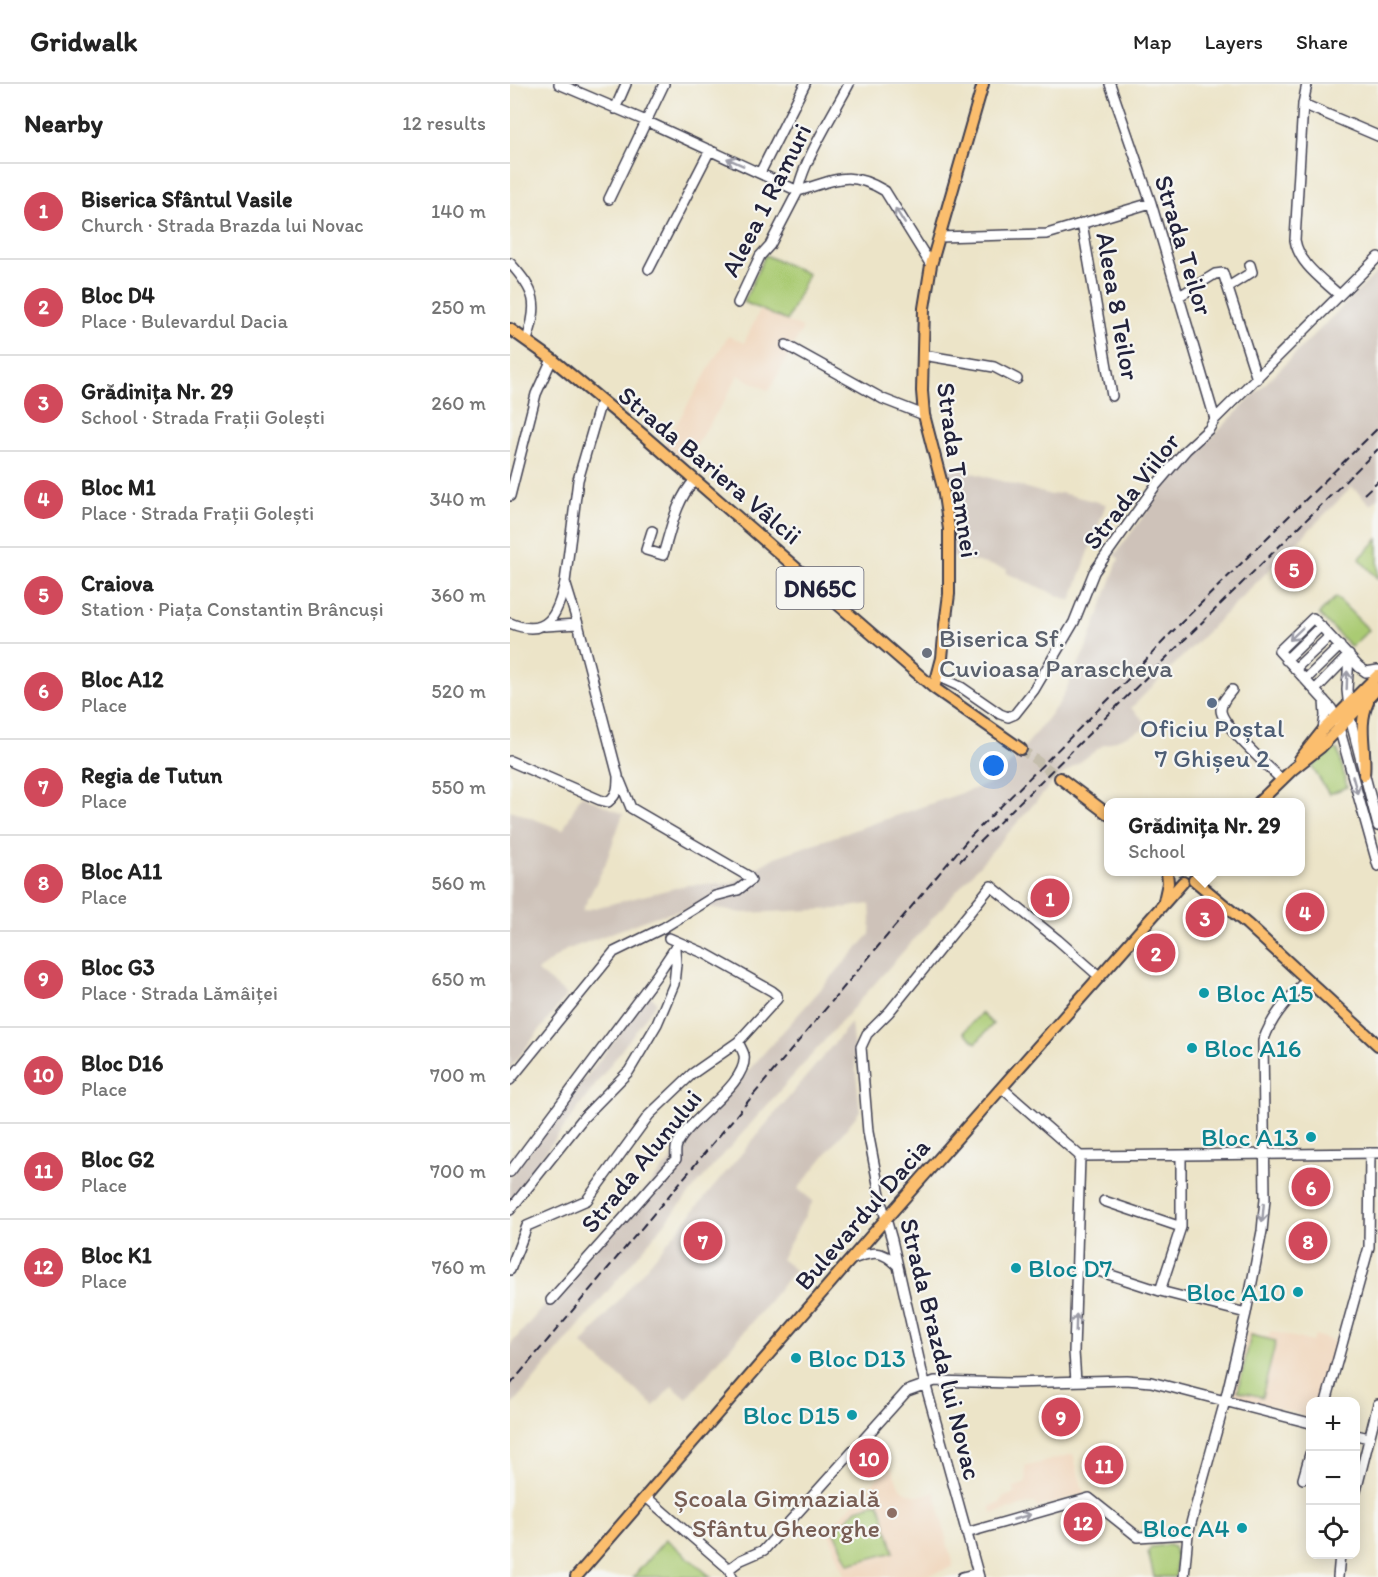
<!DOCTYPE html>
<meta charset="utf-8">
<style>
:root{--surface:#fff;--page:#f2f2f2;--text:#222;--muted:#767676;--line:#e0e0e0;--accent:#d1495b}
body{margin:0;font-family:Itim,sans-serif;background:var(--page);color:var(--text)}
.controls{position:absolute;right:18px;bottom:18px;display:grid;overflow:hidden;border-radius:12px;box-shadow:0 3px 15px #0003}
.controls button{width:54px;height:54px;display:grid;place-items:center;padding:0;border:0;border-bottom:2px solid var(--line);background:var(--surface);color:var(--text);font:30px sans-serif}
.you{position:absolute;left:484px;top:682px;width:21px;height:21px;margin:-15px;border:4px solid #fff;border-radius:50%;background:#1a73e8;box-shadow:0 0 0 9px #1a73e833}
.badge{display:grid;place-items:center;width:39px;height:39px;border-radius:50%;background:var(--accent);color:#fff;font-size:20px;font-weight:700}
.pin{position:absolute;translate:-50% -50%;border:3px solid #fff;box-shadow:0 2px 6px #0006}
.popup{position:absolute;left:594px;top:714px;width:201px;height:78px;box-sizing:border-box;display:grid;place-content:center;border-radius:12px;background:var(--surface);filter:drop-shadow(0 2px 4px #0005);font-size:20px;white-space:nowrap;color:var(--muted)}
.popup b{font-size:22px;color:var(--text)}
.popup::after{content:'';position:absolute;left:50%;top:100%;margin-left:-12px;border:12px solid transparent;border-top-color:var(--surface)}
.list{margin:0;padding:0;list-style:none}
h2{display:flex;justify-content:space-between;align-items:center;height:78px;margin:0;padding:0 24px;font-size:26px}
h2 small{font-size:20px;font-weight:400;color:var(--muted)}
.list li{display:grid;grid-template-columns:39px 1fr auto;gap:18px;align-items:center;box-sizing:border-box;height:96px;padding:0 24px;border-top:2px solid var(--line)}
.list b{display:block;font-size:22px;white-space:nowrap}
.list p{margin:0;font-size:20px;white-space:nowrap;color:var(--muted)}
.list em{font-size:20px;font-style:normal;color:var(--muted)}
.icon{flex:none;width:33px;height:33px;fill:none;stroke:currentColor;stroke-width:2;stroke-linecap:round;stroke-linejoin:round}
.map{position:relative;flex:none;width:868px;height:1493px;overflow:hidden}
header{display:flex;align-items:center;gap:36px;box-sizing:border-box;height:84px;padding:0 30px;background:var(--surface);border-bottom:2px solid var(--line)}
header strong{font-size:28px}
nav{display:flex;gap:33px;margin-inline-start:auto;font-size:21px}
main{display:flex}
aside{flex:1;background:var(--surface)}
.map>svg:first-child{display:block}
</style>
<header>
<strong>Gridwalk</strong>
<nav><a>Map</a><a>Layers</a><a>Share</a></nav>
</header>
<main>
<aside>
<h2>Nearby<small>12 results</small></h2>
<ul class="list">
<li><span class="badge">1</span><div><b>Biserica Sfântul Vasile</b><p>Church · Strada Brazda lui Novac</p></div><em>140 m</em></li>
<li><span class="badge">2</span><div><b>Bloc D4</b><p>Place · Bulevardul Dacia</p></div><em>250 m</em></li>
<li><span class="badge">3</span><div><b>Grădinița Nr. 29</b><p>School · Strada Frații Golești</p></div><em>260 m</em></li>
<li><span class="badge">4</span><div><b>Bloc M1</b><p>Place · Strada Frații Golești</p></div><em>340 m</em></li>
<li><span class="badge">5</span><div><b>Craiova</b><p>Station · Piața Constantin Brâncuși</p></div><em>360 m</em></li>
<li><span class="badge">6</span><div><b>Bloc A12</b><p>Place</p></div><em>520 m</em></li>
<li><span class="badge">7</span><div><b>Regia de Tutun</b><p>Place</p></div><em>550 m</em></li>
<li><span class="badge">8</span><div><b>Bloc A11</b><p>Place</p></div><em>560 m</em></li>
<li><span class="badge">9</span><div><b>Bloc G3</b><p>Place · Strada Lămâiței</p></div><em>650 m</em></li>
<li><span class="badge">10</span><div><b>Bloc D16</b><p>Place</p></div><em>700 m</em></li>
<li><span class="badge">11</span><div><b>Bloc G2</b><p>Place</p></div><em>700 m</em></li>
<li><span class="badge">12</span><div><b>Bloc K1</b><p>Place</p></div><em>760 m</em></li>
</ul>
</aside>
<div class="map">
<svg width="868" height="1493" viewBox="0 0 868 1493">
<rect width="100%" height="100%" fill="#f6f6f2"/>
<filter id="ink" filterUnits="userSpaceOnUse"><feTurbulence type="fractalNoise" baseFrequency=".0167" numOctaves="2"/><feDisplacementMap in="SourceGraphic" scale="12" xChannelSelector="R" yChannelSelector="G"/><feConvolveMatrix kernelMatrix="1 2 1 2 8 2 1 2 1" color-interpolation-filters="sRGB"/></filter>
<filter id="wash" filterUnits="userSpaceOnUse"><feTurbulence type="fractalNoise" baseFrequency=".008" numOctaves="4" result="noise"/><feDisplacementMap in="SourceGraphic" scale="24" xChannelSelector="R" yChannelSelector="G"/><feGaussianBlur stdDeviation="1.35" result="paint"/><feColorMatrix in="noise" values="0 0 0 0 0 0 0 0 0 0 0 0 0 0 0 0 0 1.4 0 .05"/><feComposite in="paint" operator="in"/></filter>
<g filter="url(#wash)">
<rect width="100%" height="100%" fill="#ece4c8"/>
<path fill="#f0d6bc" d="M250,226L293,244L259,307L228,291L215,316L175,378L154,361L218,252L234,259Z
M761,1247L802,1258L805,1251L827,1258L811,1317L800,1318V1333L728,1313L723,1307L738,1248L758,1253Z
M563,1370L574,1410L527,1424L525,1418L482,1430L480,1422L489,1420L494,1413L505,1409L503,1404L516,1399L515,1383Z
M380,1381L389,1402L396,1408L408,1412L425,1408L443,1483L413,1493H335L318,1446Z"/>
<path fill="#cec2b9" d="M868,187V414L861,421L842,403L621,624L640,642L592,662L545,696L190,1097L0,1324V1261L237,988L360,850L361,837L360,820L326,825L233,829L192,822L144,833L56,866L27,887L57,911L0,984V726L53,746L71,711L113,730L95,781L72,827L177,801L222,799L265,773L484,698L521,655L550,618L578,560L609,474L604,472L664,391Z
M431,380L541,411L551,409L596,420L561,517L496,489L497,485L442,472L443,431Z
M139,911L147,918L0,1116V1093Z
M341,939L350,1027L288,1105L303,1117L271,1175L285,1186L177,1315L162,1302L144,1322L72,1260Z"/>
<path fill="#aacb73" stroke="#667657" stroke-width="1.5" d="M255,171L298,190L277,237L234,218Z
M868,455V495L849,475Z
M826,513L859,546L841,563L809,530Z
M821,664L828,666L837,703L819,710L802,683Z
M471,929L483,940L466,959L454,948Z
M741,1251L766,1257L752,1313L728,1307Z
M369,1418L384,1468L339,1480L325,1448L347,1425Z
M156,1455L201,1493H123Z
M658,1461L664,1463L666,1471V1493H644L638,1468L641,1463Z"/>
</g>
<g filter="url(#ink)">
<g fill="none" stroke-linecap="round" stroke-linejoin="round">
<path stroke="#c4bdac" stroke-width="10" stroke-dasharray="10 5" stroke-linecap="butt" d="M511,665L550,694"/>
<defs>
<path id="minor" d="M49,0L136,37L288,107C326,96 338,85 375,107L421,181
M600,0L641,119L705,335
M797,0L793,20L785,156C789,180 812,195 829,211
M793,20L868,52
M105,25L116,0
M250,89L295,0
M99,115L154,0
M572,139L602,312
M429,153L537,150L641,119
M0,179C26,208 29,219 17,256
M139,185L200,66
M718,203L742,188L740,181
M668,213L705,190L713,189L747,295
M228,219L250,172L260,161L288,107C292,79 325,27 339,0
M276,261L373,315L414,331
M413,271L484,283L507,295
M0,412L26,310L42,275
M142,447L136,466L153,471C161,445 166,416 185,396
M0,539C38,555 48,530 55,498
M35,542L68,540
M839,571L837,606L840,634L868,742
M776,576L811,542
M785,585L820,552
M868,586L856,588L849,583L803,534L769,567L821,624L826,633L868,782
M427,592L451,603L490,630L498,633L505,630L524,606L564,538L584,488L646,401L676,366L699,345L705,335L868,173
M796,595L830,562
M722,606C718,611 711,618 711,626C711,641 760,684 772,696
M805,606L839,571
M813,646L815,632L814,616
M0,677L90,716L98,718C108,710 108,704 108,692L68,540L55,498L68,396L91,317
M0,996L104,868L153,844L205,812L228,806L241,796L238,792L121,724L110,697
M492,1004L570,1072L868,1069
M0,1088L147,891L165,864
M594,1117L671,1143
M0,1126L74,1033L119,987L147,940L164,900L166,880L165,864
M340,1176C361,1168 371,1164 388,1182
M567,1180L650,1207L736,1229
M0,1186L17,1142L77,1116L139,1031L182,990L228,958L267,915V911L262,907L196,870L159,854
M650,1207L671,1143V1071
M41,1216L166,1075C166,1071 165,1065 167,1061C177,1036 239,1000 234,971C233,967 230,962 228,958
M566,1297L564,1268L570,1072
M816,1318L859,1163L860,1069
M846,1351L859,1354
M793,1395L800,1370
M846,1407L868,1320
M136,1413L219,1485L222,1493
M456,1449L579,1414L628,1453L678,1450
M219,1485L231,1476L254,1466L397,1307L425,1297L500,1299L616,1296L641,1298L800,1339
M452,1493L468,1489
M469,1493L412,1288L382,1156L372,1121L358,1048L351,963L357,950L379,928L481,802L548,856L590,893
M674,1493L678,1450L715,1317L736,1229L752,1147L755,1115L753,957C763,930 778,916 797,895
M828,1493L830,1470"/>
<path id="major" d="M0,245L42,275L132,350L424,604L511,665
M424,604L432,574L435,541L439,510V445L433,404L414,331L412,307L414,224L421,181L473,0
M790,675L813,646L868,591
M854,691C857,666 847,642 858,618
M550,694L599,731
M749,718L783,685L811,663L868,604
M684,796L737,840L868,961
M654,817L658,799L657,788
M66,1493L367,1145L673,798"/>
</defs>
<use href="#minor" stroke="#403f50" stroke-width="12"/>
<use href="#major" stroke="#403f50" stroke-width="14"/>
<use href="#minor" stroke="#fff" stroke-width="9"/>
<use href="#major" stroke="#fbbe6e" stroke-width="10"/>
<path stroke="#22223b" stroke-width="2" stroke-dasharray="9 4.5" stroke-linecap="butt" d="M854,410L868,397
M450,777L868,365
M0,1301L459,754L605,609L663,547L868,344"/>
</g>
<defs><path id="oneway-shaft" d="M-6 0H5M1.5-3L5.5 0L1.5 3" fill="none" stroke-width="1.6" stroke-linecap="round" stroke-linejoin="round" transform="scale(1.5)"/></defs>
<g stroke="#9c9ca7">
<use href="#oneway-shaft" transform="translate(225 78) rotate(-156)"/>
<use href="#oneway-shaft" transform="translate(390 132) rotate(-122)"/>
<use href="#oneway-shaft" transform="translate(786 550) rotate(136)"/>
<use href="#oneway-shaft" transform="translate(837 596) rotate(-88)"/>
<use href="#oneway-shaft" transform="translate(845 701) rotate(74)"/>
<use href="#oneway-shaft" transform="translate(753 1129) rotate(95)"/>
<use href="#oneway-shaft" transform="translate(566 1239) rotate(-88)"/>
<use href="#oneway-shaft" transform="translate(512 1433) rotate(-16)"/>
</g>
</g>
<circle fill="#6b7280" stroke="#f6f6f2" stroke-width="2" cx="417" cy="569" r="6"/>
<circle fill="#5c6f8a" stroke="#f6f6f2" stroke-width="2" cx="702" cy="619" r="6"/>
<g fill="#0f9aa8" stroke="#f6f6f2" stroke-width="2">
<circle cx="694" cy="909" r="6"/>
<circle cx="682" cy="964" r="6"/>
<circle cx="801" cy="1053" r="6"/>
<circle cx="506" cy="1184" r="6"/>
<circle cx="788" cy="1208" r="6"/>
<circle cx="286" cy="1274" r="6"/>
<circle cx="342" cy="1331" r="6"/>
<circle cx="732" cy="1444" r="6"/>
</g>
<circle fill="#8d6e63" stroke="#f6f6f2" stroke-width="2" cx="382" cy="1429" r="6"/>
<g text-anchor="middle" dominant-baseline="central" stroke-width="4.5" stroke-linejoin="round" paint-order="stroke">
<rect fill="#f6f6f2" stroke="#626272" stroke-width="1.5" x="266.5" y="483" width="87" height="42" rx="4.5"/>
<g font-size="24" font-weight="bold" fill="#22223b">
<text x="310" y="504">DN65C</text>
</g>
<g font-size="26" fill="#22223b" stroke="#f6f6f2">
<text transform="translate(256 116) rotate(-63)">Aleea 1 Ramuri</text>
<text transform="translate(674 161) rotate(73)">Strada Teilor</text>
<text transform="translate(608 222) rotate(80)">Aleea 8 Teilor</text>
<text transform="translate(200 381) rotate(40)">Strada Bariera Vâlcii</text>
<text transform="translate(448 386) rotate(82)">Strada Toamnei</text>
<text transform="translate(621 407) rotate(-52)">Strada Viilor</text>
<text transform="translate(131 1077) rotate(-51)">Strada Alunului</text>
<text transform="translate(352 1130) rotate(-49)">Bulevardul Dacia</text>
<text transform="translate(431 1265) rotate(76)">Strada Brazda lui Novac</text>
</g>
<g font-size="26" fill="#5b616d" stroke="#f6f6f2" text-anchor="start">
<text x="429" y="554">Biserica Sf.<tspan x="429" dy="30">Cuvioasa Parascheva</tspan></text>
</g>
<g font-size="26" fill="#4e5e75" stroke="#f6f6f2">
<text x="702" y="644">Oficiu Poștal<tspan x="702" dy="30">7 Ghișeu 2</tspan></text>
</g>
<g font-size="26" fill="#0d838f" stroke="#f6f6f2" text-anchor="start">
<text x="706" y="909">Bloc A15</text>
<text x="694" y="964">Bloc A16</text>
<text x="789" y="1053" text-anchor="end">Bloc A13</text>
<text x="518" y="1184">Bloc D7</text>
<text x="776" y="1208" text-anchor="end">Bloc A10</text>
<text x="298" y="1274">Bloc D13</text>
<text x="330" y="1331" text-anchor="end">Bloc D15</text>
<text x="720" y="1444" text-anchor="end">Bloc A4</text>
</g>
<g font-size="26" fill="#785e54" stroke="#f6f6f2" text-anchor="end">
<text x="370" y="1414">Școala Gimnazială<tspan x="370" dy="30">Sfântu Gheorghe</tspan></text>
</g>
</g>
</svg>
<div class="controls">
<button>+</button>
<button>−</button>
<button><svg class="icon" aria-label="locate" viewBox="0 0 24 24"><circle cx="12" cy="12" r="6"/><path d="M12 2v4M12 18v4M2 12h4M18 12h4"/></svg></button>
</div>
<div class="you"></div>
<div class="pin badge" style="left:540px;top:814px">1</div>
<div class="pin badge" style="left:646px;top:869px">2</div>
<div class="pin badge" style="left:695px;top:834px">3</div>
<div class="popup"><b>Grădinița Nr. 29</b>School</div>
<div class="pin badge" style="left:795px;top:828px">4</div>
<div class="pin badge" style="left:784px;top:485px">5</div>
<div class="pin badge" style="left:801px;top:1103px">6</div>
<div class="pin badge" style="left:193px;top:1157px">7</div>
<div class="pin badge" style="left:798px;top:1157px">8</div>
<div class="pin badge" style="left:551px;top:1333px">9</div>
<div class="pin badge" style="left:359px;top:1374px">10</div>
<div class="pin badge" style="left:594px;top:1381px">11</div>
<div class="pin badge" style="left:573px;top:1438px">12</div>
</div>
</main>
